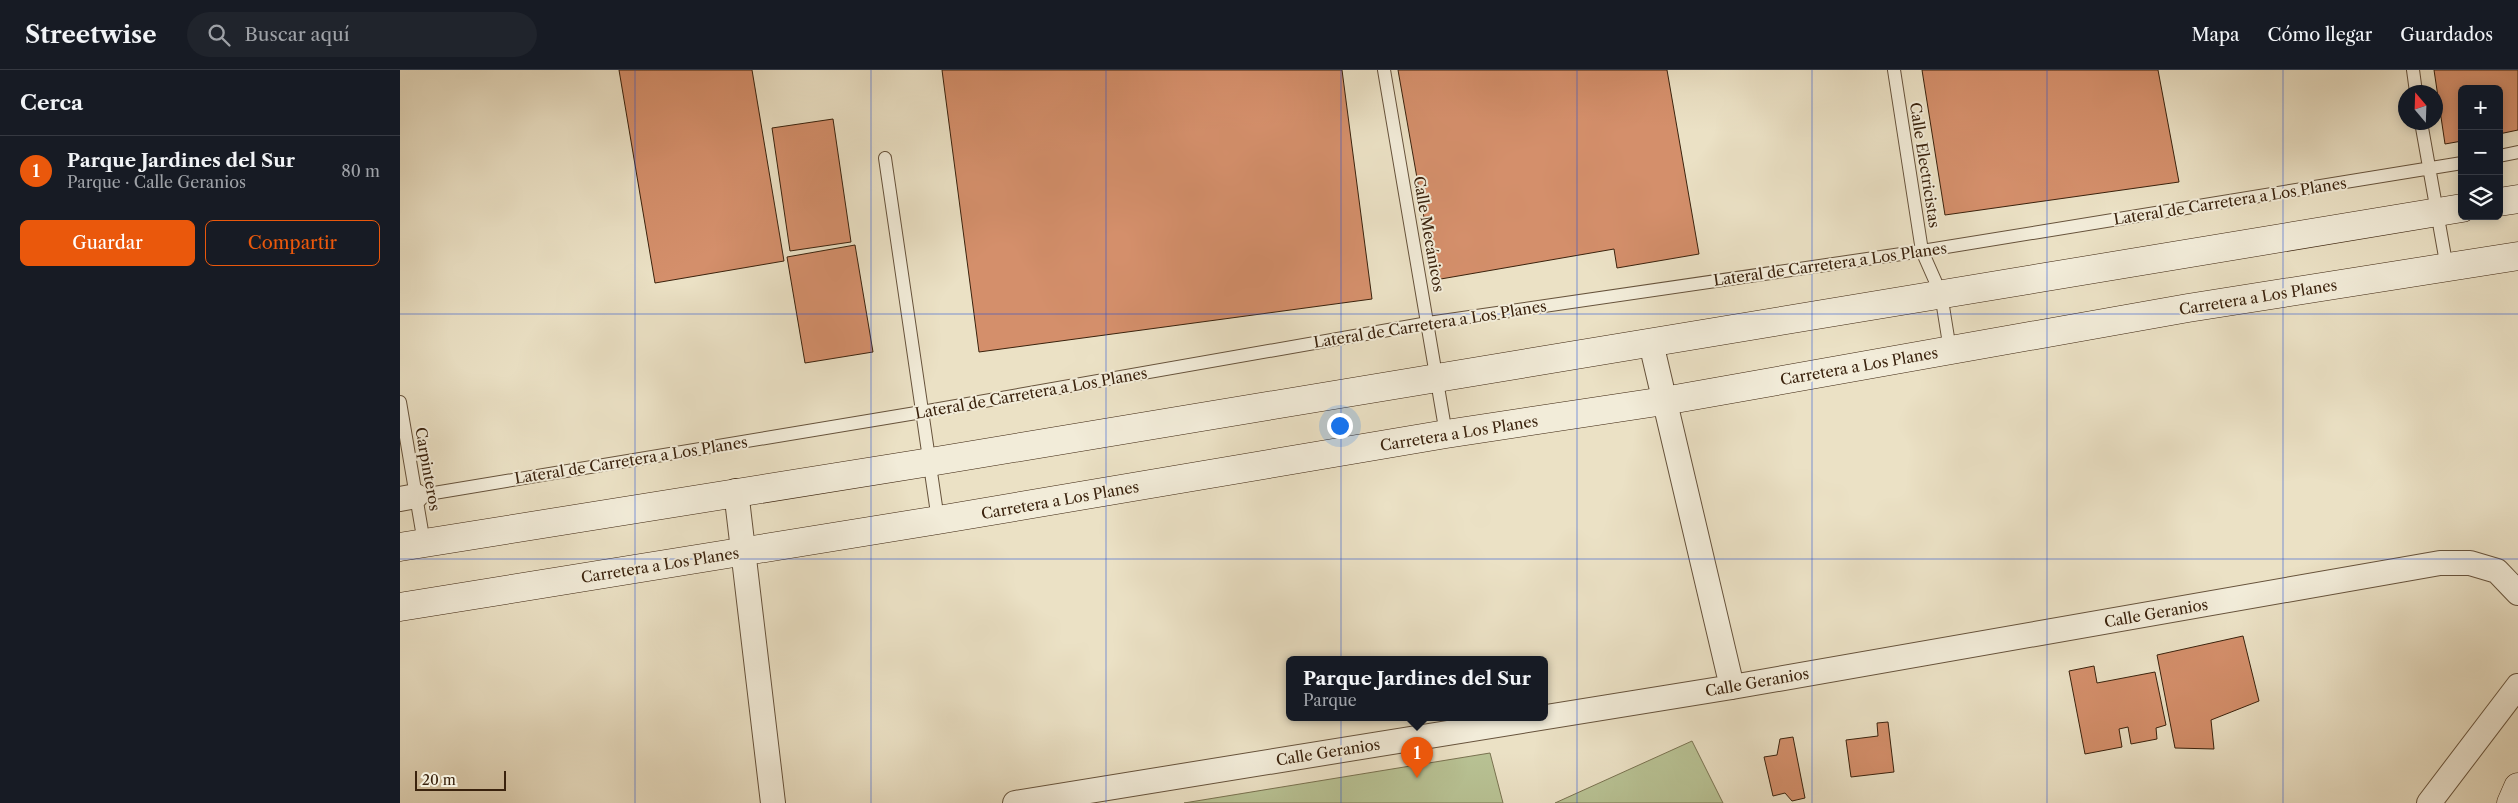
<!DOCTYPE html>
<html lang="es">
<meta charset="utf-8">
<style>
:root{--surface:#171b24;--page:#20242c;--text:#f1f3f6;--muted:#9ea1a6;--line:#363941;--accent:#ea580c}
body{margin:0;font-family:"Libre Caslon Text",serif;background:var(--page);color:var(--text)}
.controls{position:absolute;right:15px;top:15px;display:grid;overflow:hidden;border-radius:8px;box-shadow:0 2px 12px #0003}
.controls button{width:45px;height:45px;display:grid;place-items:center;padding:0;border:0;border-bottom:1px solid var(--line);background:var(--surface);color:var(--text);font:25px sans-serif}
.compass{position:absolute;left:1998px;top:15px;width:45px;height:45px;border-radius:50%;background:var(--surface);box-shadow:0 2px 12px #0003;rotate:341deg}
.scale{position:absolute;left:15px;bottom:12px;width:91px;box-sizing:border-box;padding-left:5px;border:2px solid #3a220d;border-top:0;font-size:14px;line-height:18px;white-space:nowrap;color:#3a220d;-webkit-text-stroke:4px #f2ecd9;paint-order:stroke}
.you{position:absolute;left:939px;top:355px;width:18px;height:18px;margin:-12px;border:4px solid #fff;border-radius:50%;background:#1a73e8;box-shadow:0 0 0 8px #1a73e833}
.badge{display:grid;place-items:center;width:32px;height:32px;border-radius:50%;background:var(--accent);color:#fff;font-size:16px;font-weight:700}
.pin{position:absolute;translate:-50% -41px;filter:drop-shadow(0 1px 2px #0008)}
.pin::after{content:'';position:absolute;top:26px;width:18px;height:15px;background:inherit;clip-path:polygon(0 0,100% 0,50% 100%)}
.popup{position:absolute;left:886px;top:586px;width:262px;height:65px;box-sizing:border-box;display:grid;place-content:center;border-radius:8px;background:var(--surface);filter:drop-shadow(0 1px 4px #0005);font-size:16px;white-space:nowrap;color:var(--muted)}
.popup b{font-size:19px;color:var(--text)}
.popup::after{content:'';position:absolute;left:50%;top:100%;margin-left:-10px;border:10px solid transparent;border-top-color:var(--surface)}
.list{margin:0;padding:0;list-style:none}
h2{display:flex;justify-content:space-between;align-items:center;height:65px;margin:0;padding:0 20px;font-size:21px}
h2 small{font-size:16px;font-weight:400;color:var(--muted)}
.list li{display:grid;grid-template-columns:32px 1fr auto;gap:15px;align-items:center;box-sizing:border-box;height:70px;padding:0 20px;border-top:1px solid var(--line)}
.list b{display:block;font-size:19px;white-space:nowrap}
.list p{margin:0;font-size:16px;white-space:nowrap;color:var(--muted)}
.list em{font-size:16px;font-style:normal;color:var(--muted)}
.actions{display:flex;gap:10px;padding:15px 20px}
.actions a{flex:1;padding:11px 0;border:1px solid var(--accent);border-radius:8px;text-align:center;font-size:18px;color:var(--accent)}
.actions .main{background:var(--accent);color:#fff}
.icon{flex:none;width:28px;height:28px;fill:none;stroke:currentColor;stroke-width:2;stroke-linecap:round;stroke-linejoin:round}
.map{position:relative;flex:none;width:2118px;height:733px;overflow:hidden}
header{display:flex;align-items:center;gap:30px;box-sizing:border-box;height:70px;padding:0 25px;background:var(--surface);border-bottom:1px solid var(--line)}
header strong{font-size:24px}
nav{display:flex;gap:28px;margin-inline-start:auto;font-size:18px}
.search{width:350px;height:45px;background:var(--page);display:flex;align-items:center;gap:12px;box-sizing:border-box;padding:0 18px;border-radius:28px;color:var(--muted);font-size:19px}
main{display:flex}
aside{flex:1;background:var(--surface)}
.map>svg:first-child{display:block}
</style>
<header>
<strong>Streetwise</strong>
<div class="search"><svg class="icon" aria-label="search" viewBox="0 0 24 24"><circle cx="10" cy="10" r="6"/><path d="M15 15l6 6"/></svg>Buscar aquí</div>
<nav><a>Mapa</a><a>Cómo llegar</a><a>Guardados</a></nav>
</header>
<main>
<aside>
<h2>Cerca<small></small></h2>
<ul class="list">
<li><span class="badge">1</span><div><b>Parque Jardines del Sur</b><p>Parque · Calle Geranios</p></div><em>80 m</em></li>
</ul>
<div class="actions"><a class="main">Guardar</a><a>Compartir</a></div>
</aside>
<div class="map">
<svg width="2118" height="733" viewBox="0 0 2118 733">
<rect width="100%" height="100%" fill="#ebe1c5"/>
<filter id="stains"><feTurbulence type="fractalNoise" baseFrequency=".004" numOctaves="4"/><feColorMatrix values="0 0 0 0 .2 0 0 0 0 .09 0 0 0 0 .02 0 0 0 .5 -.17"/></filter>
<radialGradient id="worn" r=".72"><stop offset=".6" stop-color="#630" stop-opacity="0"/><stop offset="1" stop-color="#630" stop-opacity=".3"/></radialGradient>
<path fill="#b8c294" stroke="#797250" d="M1292,671L1323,733H1155Z
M1090,683L1103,733H784Z"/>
<path fill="#d48f6b" stroke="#3a220d" d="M219,0H352L384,191L255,213Z
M542,0H942L972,229L579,282Z
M998,0H1267L1299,184L1217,198L1214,179L1035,210Z
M1522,0H1758L1779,112L1545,145Z
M2034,0H2118V60L2099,64V19H2062V71L2045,74Z
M433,49L451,172L390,181L372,58Z
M455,175L473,282L405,293L387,187Z
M1843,566L1859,631L1811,650L1814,679L1775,678L1757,585Z
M1694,596L1697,613L1755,602L1766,655L1756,658L1757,669L1731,674L1728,657L1719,659L1722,677L1685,684L1669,601Z
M1488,652L1494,702L1451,707L1446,670L1478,666L1477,653Z
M1393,667L1405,728L1392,731L1385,723L1373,726L1364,687L1377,685L1380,669Z"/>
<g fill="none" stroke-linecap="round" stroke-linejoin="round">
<defs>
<path id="service" d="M984,0L1046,364
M1494,0L1522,181L1541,224L1550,280
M2013,0L2016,22
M2021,52L2047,198
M2099,86L2118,82
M485,88L538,450
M0,332L24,473
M16,426L522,342L1028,253L1522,181L2062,93"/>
<path id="minor" d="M1251,273L1332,617
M336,421L373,733
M0,429L16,426
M615,733L1332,617L2040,493H2070L2097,501L2118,523
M2029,733L2118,616"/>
<path id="secondary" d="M2099,132L2118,129
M0,477L530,392L2062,138
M0,537L538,450L1046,364L1264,331L1788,238L2118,186
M2111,733L2118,717"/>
</defs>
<use href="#service" stroke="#66523b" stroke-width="14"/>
<use href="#minor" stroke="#66523b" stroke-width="26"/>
<use href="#secondary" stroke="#3a220d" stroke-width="29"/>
<use href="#service" stroke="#f2ecd9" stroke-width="12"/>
<use href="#minor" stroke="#f2ecd9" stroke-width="24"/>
<use href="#secondary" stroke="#f2ecd9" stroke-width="28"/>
</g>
<path fill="none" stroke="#1d4ed8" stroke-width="1" stroke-opacity="0.55" d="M235,0V733M471,0V733M706,0V733M941,0V733M1177,0V733M1412,0V733M1647,0V733M1883,0V733M0,244H2118M0,489H2118"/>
<g text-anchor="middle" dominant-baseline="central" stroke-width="4" stroke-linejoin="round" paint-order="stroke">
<g font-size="15" fill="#3a220d" stroke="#f2ecd9">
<text transform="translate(1525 95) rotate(81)">Calle Electricistas</text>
<text transform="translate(1830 131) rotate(-9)">Lateral de Carretera a Los Planes</text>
<text transform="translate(1029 164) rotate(80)">Calle Mecánicos</text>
<text transform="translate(1430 194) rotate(-8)">Lateral de Carretera a Los Planes</text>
<text transform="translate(1858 227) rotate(-9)">Carretera a Los Planes</text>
<text transform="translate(1030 254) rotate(-9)">Lateral de Carretera a Los Planes</text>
<text transform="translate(1459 296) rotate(-10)">Carretera a Los Planes</text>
<text transform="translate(631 323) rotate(-10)">Lateral de Carretera a Los Planes</text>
<text transform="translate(1059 363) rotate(-9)">Carretera a Los Planes</text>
<text transform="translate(231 390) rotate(-9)">Lateral de Carretera a Los Planes</text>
<text transform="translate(28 399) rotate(80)">Carpinteros</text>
<text transform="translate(660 430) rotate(-10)">Carretera a Los Planes</text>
<text transform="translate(260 495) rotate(-9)">Carretera a Los Planes</text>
<text transform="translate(1756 543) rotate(-10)">Calle Geranios</text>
<text transform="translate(1357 612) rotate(-10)">Calle Geranios</text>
<text transform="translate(928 682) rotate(-9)">Calle Geranios</text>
</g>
</g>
<rect width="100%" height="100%" filter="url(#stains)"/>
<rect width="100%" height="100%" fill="url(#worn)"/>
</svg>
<div class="controls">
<button>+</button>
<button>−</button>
<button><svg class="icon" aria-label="layers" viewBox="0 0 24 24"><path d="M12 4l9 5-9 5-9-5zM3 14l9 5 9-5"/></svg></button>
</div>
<svg class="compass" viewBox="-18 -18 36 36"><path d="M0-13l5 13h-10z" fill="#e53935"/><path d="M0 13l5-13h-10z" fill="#9ea1a6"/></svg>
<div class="scale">20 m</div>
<div class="you"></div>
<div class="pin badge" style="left:1017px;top:708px">1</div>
<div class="popup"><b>Parque Jardines del Sur</b>Parque</div>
</div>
</main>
